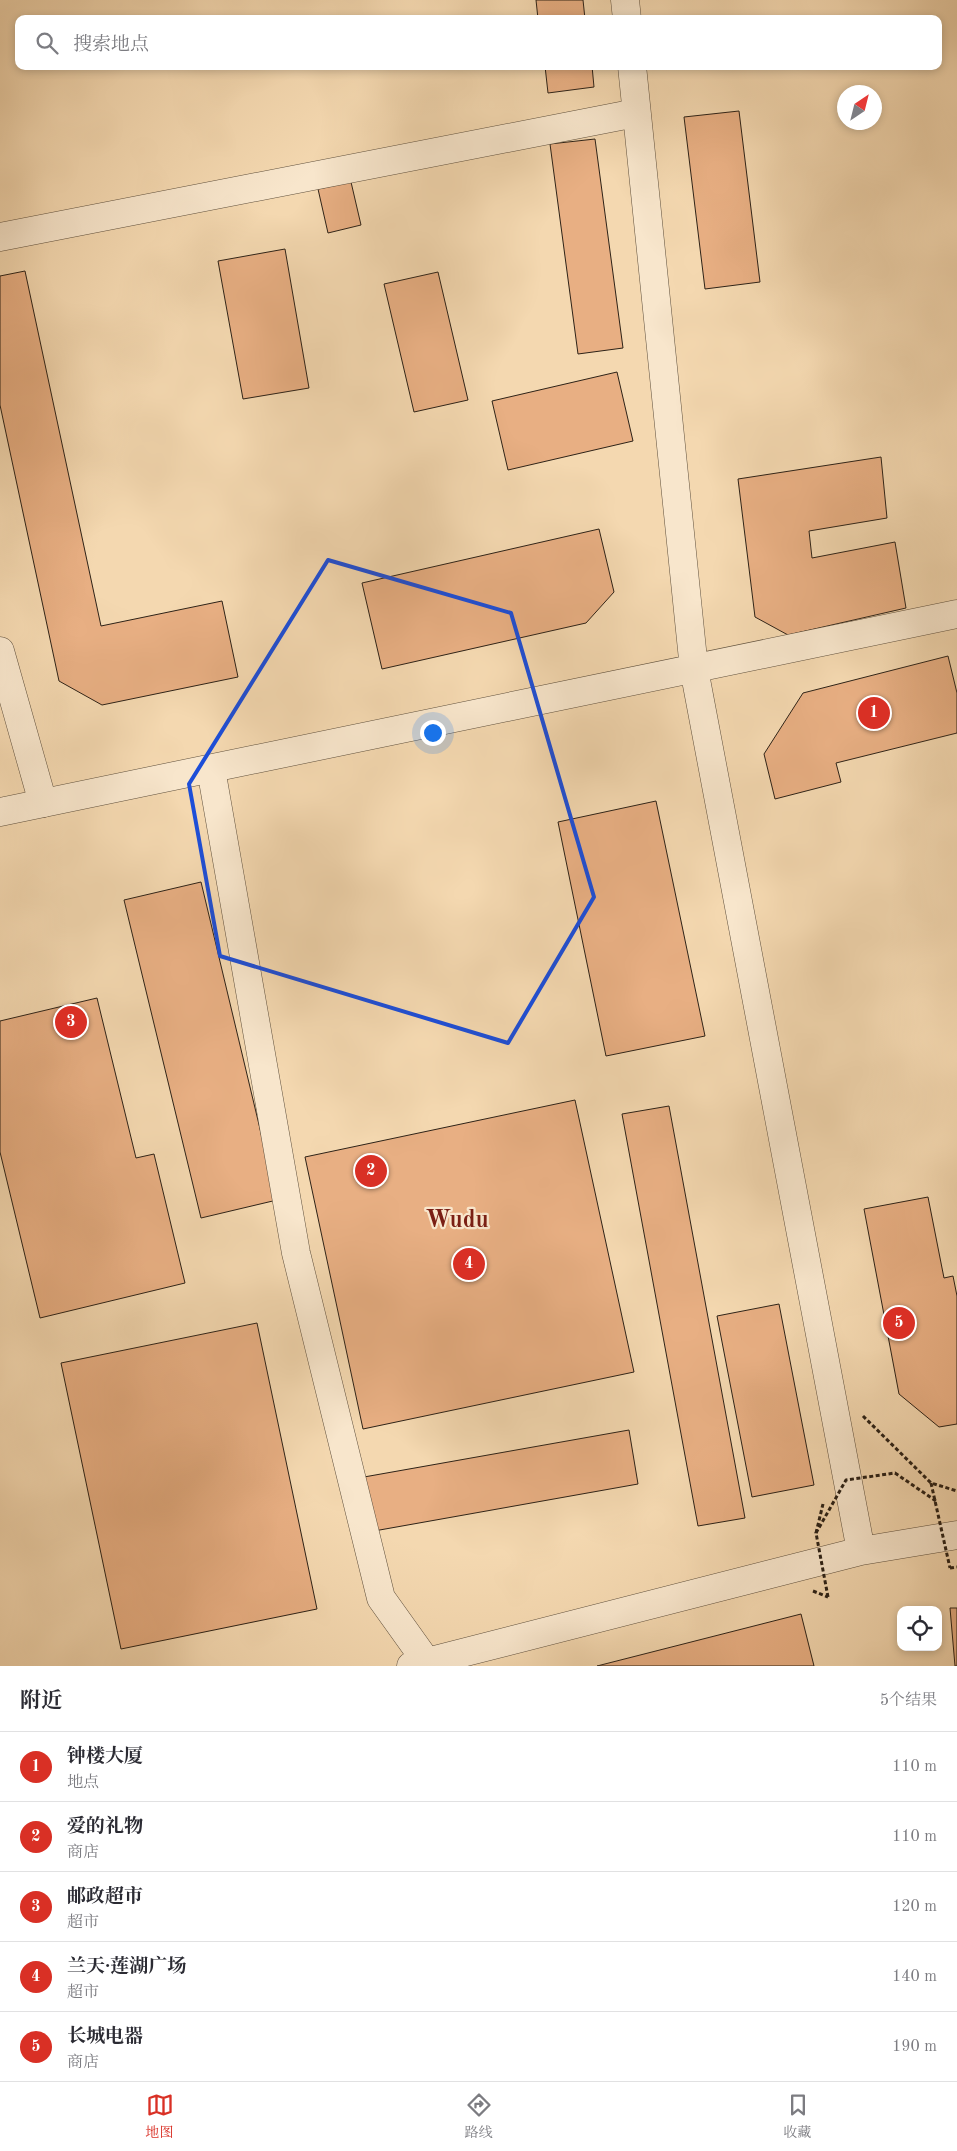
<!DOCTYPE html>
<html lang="zh">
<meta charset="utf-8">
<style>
:root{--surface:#fff;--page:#f2f2f3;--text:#2b2b33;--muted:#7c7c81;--line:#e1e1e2;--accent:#d93025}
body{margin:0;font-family:"Old Standard TT","Noto Serif SC",serif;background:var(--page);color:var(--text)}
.controls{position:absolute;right:15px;bottom:15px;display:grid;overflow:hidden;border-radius:10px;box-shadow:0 2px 8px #0003}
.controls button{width:45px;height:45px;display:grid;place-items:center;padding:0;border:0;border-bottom:1px solid var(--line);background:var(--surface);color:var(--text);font:25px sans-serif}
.compass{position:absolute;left:837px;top:85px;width:45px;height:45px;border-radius:50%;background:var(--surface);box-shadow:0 2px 8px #0003;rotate:35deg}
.you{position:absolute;left:432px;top:732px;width:18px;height:18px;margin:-12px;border:4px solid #fff;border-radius:50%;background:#1a73e8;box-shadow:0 0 0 8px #1a73e833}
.badge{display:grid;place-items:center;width:32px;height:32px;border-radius:50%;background:var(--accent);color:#fff;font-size:16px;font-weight:700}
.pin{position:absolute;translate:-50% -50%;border:2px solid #fff;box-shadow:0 1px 5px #0006}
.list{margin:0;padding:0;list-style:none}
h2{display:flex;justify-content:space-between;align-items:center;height:65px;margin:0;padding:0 20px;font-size:21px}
h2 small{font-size:16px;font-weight:400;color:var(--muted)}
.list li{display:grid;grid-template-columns:32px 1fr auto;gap:15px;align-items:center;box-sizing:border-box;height:70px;padding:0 20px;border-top:1px solid var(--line)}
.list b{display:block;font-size:19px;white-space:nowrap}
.list p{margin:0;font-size:16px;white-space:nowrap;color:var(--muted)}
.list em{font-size:16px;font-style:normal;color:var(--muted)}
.icon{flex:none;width:28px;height:28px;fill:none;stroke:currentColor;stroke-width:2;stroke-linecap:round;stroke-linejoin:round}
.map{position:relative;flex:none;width:957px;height:1666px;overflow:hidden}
.search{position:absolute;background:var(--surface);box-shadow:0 2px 8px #0003;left:15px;right:15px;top:15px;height:55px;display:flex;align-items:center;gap:12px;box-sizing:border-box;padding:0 18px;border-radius:10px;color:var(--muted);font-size:19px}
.sheet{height:415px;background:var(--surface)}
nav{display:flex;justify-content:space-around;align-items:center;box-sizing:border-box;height:70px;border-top:1px solid var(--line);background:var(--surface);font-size:14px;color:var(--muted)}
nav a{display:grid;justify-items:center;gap:2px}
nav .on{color:var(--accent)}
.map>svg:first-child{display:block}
</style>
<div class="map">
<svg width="957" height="1666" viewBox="0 0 957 1666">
<rect width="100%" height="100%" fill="#f4d8b0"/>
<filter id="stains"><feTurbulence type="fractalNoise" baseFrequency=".004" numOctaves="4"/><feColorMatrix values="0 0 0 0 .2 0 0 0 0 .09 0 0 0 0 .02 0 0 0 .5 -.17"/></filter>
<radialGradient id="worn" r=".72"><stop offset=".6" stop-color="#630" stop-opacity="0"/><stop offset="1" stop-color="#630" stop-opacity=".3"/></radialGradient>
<path fill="#e8af83" stroke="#2d2217" d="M536,0H583L585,19H538Z
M545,66H592L594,87L548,93Z
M739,111L760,282L705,289L684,117Z
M595,139L623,348L578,354L550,144Z
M351,182L361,225L328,233L318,189Z
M285,249L309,388L243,399L218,261Z
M25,271L101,626L222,601L238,677L102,705L59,681L0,405V276Z
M438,272L468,400L414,412L384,284Z
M617,372L633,441L508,470L492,401Z
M881,457L887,518L809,531L812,558L895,542L906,608L788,635L755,617L738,479Z
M599,529L614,592L586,623L382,669L362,583Z
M948,656L957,693V733L836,763L841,782L775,799L764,754L803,693Z
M656,801L705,1036L606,1056L558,822Z
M201,882L277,1200L201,1218L124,900Z
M97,998L136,1158L154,1154L185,1283L40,1318L0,1152V1021Z
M575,1100L634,1372L363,1429L305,1157Z
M669,1106L745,1518L698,1526L622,1114Z
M928,1197L944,1278L953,1276L957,1296V1424L939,1427L899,1394L864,1209Z
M779,1304L814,1485L752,1497L717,1316Z
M257,1323L317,1609L121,1649L61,1363Z
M629,1430L638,1484L374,1531L364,1477Z
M950,1608H957V1666H955Z
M801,1614L814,1666H597Z"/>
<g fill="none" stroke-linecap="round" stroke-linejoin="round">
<defs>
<path id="minor" d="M0,237L636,113
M0,651L43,803
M211,769L296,1253L381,1598L426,1661"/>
<path id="tertiary" d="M625,0L627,19
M632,66L694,669L861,1551
M0,812L957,614
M411,1666L861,1551L957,1535"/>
</defs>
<use href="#minor" stroke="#5f503d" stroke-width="29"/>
<use href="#tertiary" stroke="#5f503d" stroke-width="29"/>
<path stroke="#2d2217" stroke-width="3" stroke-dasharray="4 2.5" stroke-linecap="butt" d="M863,1416L931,1483L957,1491
M816,1533L823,1504
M950,1568L957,1567
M813,1591L828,1597"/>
<use href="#minor" stroke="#f8e6cc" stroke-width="28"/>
<use href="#tertiary" stroke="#f8e6cc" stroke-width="28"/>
<path stroke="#2d2217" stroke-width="3" stroke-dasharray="4 2.5" stroke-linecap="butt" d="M931,1483L950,1568
M828,1597L816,1533L846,1480L895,1473L936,1501"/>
</g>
<path fill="none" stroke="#1d4ed8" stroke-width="4" stroke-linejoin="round" d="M328,560L511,613L594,897L508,1043L220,956L189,784Z"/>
<g text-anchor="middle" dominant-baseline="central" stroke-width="4.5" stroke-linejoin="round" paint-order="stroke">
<g font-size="24" font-weight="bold" fill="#7a1f14" stroke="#f8e6cc">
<text x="457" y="1221">Wudu</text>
</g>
</g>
<rect width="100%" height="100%" filter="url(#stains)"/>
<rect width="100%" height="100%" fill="url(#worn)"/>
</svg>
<div class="controls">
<button><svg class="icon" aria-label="locate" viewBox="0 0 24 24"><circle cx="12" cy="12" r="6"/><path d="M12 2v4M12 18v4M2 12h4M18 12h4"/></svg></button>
</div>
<svg class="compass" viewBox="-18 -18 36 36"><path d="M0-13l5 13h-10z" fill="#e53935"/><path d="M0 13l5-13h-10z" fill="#7c7c81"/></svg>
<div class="you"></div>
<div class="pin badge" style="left:874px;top:713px">1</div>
<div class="pin badge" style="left:371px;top:1171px">2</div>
<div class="pin badge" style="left:71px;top:1022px">3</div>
<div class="pin badge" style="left:469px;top:1264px">4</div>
<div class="pin badge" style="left:899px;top:1323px">5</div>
<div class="search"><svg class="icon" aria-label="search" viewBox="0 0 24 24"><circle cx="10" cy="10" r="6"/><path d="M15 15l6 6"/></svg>搜索地点</div>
</div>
<section class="sheet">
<h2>附近<small>5个结果</small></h2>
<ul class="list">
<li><span class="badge">1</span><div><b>钟楼大厦</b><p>地点</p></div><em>110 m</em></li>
<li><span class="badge">2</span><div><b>爱的礼物</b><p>商店</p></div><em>110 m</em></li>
<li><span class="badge">3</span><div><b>邮政超市</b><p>超市</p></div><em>120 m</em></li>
<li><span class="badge">4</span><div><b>兰天·莲湖广场</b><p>超市</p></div><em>140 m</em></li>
<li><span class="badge">5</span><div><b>长城电器</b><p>商店</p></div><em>190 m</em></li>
</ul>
</section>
<nav>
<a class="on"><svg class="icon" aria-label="map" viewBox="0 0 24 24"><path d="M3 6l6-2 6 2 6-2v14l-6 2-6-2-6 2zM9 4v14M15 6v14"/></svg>地图</a>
<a><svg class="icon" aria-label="directions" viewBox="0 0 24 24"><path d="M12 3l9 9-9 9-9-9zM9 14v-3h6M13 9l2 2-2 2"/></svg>路线</a>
<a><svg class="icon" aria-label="saved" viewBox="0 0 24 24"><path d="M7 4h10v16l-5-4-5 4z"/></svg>收藏</a>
</nav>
